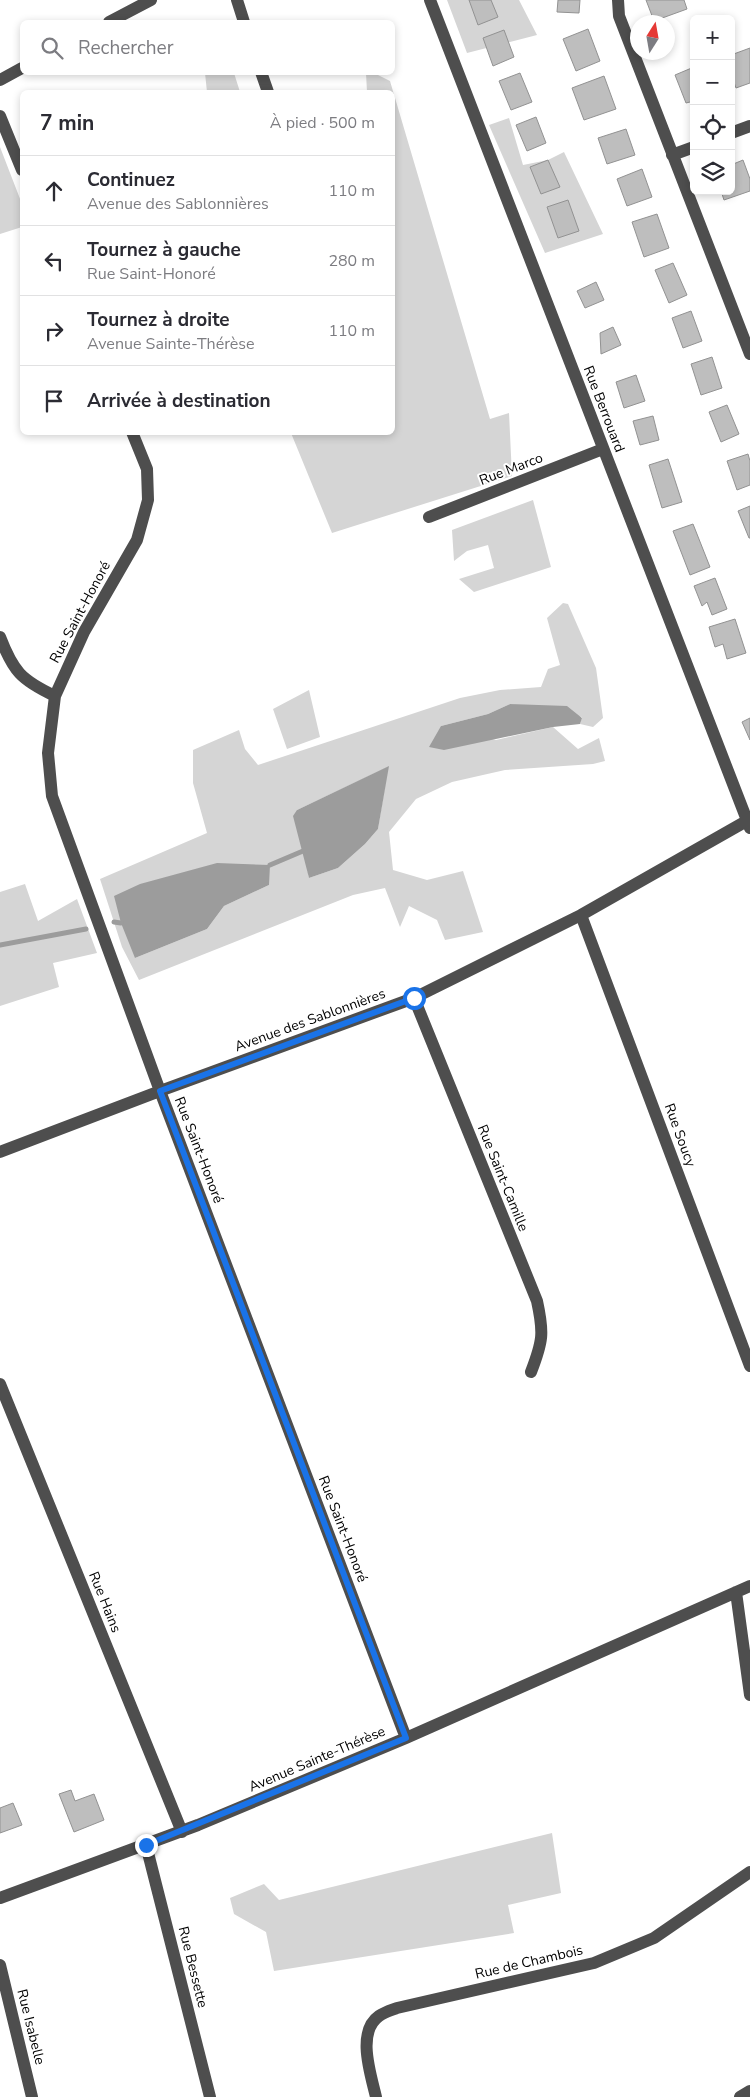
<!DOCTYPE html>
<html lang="fr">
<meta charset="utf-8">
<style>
:root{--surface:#fff;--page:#f7f7f7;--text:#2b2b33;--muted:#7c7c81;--line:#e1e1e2}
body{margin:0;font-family:"Nunito Sans",sans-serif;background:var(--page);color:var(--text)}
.controls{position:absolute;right:15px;top:15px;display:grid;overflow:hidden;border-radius:8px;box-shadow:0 2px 8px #0003}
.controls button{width:45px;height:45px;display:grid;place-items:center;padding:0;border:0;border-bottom:1px solid var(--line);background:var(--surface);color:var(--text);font:25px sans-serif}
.compass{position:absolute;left:630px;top:15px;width:45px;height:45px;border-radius:50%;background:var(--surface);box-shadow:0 2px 8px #0003;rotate:11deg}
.stop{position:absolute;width:15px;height:15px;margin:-11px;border:4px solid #1a73e8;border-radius:50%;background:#fff}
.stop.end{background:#1a73e8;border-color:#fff;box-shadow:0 1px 5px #0008}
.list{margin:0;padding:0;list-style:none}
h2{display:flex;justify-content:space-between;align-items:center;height:65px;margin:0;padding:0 20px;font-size:21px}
h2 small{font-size:16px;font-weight:400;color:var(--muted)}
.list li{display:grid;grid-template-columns:32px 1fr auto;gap:15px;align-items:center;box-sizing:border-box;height:70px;padding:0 20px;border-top:1px solid var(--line)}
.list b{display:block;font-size:19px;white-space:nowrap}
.list p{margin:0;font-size:16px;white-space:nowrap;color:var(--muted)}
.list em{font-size:16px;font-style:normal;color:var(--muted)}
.icon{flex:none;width:28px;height:28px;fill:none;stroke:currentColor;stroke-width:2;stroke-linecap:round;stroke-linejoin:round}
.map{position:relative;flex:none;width:750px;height:2097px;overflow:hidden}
.search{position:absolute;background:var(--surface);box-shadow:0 2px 8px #0003;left:20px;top:20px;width:375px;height:55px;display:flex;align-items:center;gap:12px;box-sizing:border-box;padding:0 18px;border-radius:8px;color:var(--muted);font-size:19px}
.panel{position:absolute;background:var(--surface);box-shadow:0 2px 8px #0003;left:20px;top:90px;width:375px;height:345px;border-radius:8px}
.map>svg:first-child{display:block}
</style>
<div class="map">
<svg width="750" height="2097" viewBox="0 0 750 2097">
<rect width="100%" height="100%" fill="#fff"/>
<path fill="#d5d5d5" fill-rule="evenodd" d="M447,0H519L537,35L467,53Z
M205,73H234L240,92H207Z
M366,73H374L390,81L490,419L509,413L512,476L332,533L291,433L392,432V92H367Z
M509,118L523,165L548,160L564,152L603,234L545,253L489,125Z
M0,147L22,204V227L0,234Z
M533,500L551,567L474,592L459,579L494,568L488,545L467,551L454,561L452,530Z
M563,603L568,604L596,668L603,718L593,727L580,724L582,717L510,704L488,714L441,726L496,740L553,727L578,749L599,738L605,761L593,764L505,770L452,782L416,799L389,832L393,870L427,880L463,871L483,932L445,940L437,920L409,906L400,927L385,888L353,895L139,980L122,947L100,879L207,833L193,783V750L239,730L245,749L258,765L460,698L500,690L541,687L548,669L560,665L547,618ZM388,767L378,829L365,844L338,868L309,878L297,810ZM140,884L269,885L224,906L207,929L135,958Z
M309,690L320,737L287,749L273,709Z
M25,884L38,921L77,899L97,953L53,963L59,987L0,1006V892Z
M552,1833L561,1893L508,1905L514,1933L274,1971L266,1932L234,1914L230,1898L264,1884L279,1900Z"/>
<path fill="#9c9c9c" d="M510,704L567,706L582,718L580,724L553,727L444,750L429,747L441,726L488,714Z
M389,766L378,829L365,844L338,868L309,878L293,816L297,810Z
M217,863L270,865L269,885L224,906L207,929L135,958L121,923L114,896L140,884Z"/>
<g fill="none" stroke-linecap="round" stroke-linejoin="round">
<path stroke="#9c9c9c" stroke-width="5" d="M270,865L303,851
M114,922L121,923
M0,945L86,929"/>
</g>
<path fill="#bebebe" stroke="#929292" d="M469,0H491L498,17L478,25Z
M558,0H580L579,13L557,12Z
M646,0H684L687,9L654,21Z
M588,29L600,61L576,71L563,39Z
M504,30L514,57L493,66L483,38Z
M750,48V83L736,88L731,74V55Z
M694,67V101L686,103L675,75Z
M520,73L532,102L511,110L499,81Z
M604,76L616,109L584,120L572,88Z
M536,117L546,143L527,151L516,125Z
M626,129L635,155L607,164L598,138Z
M548,160L560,187L541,194L530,167Z
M743,160L750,179V191L724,200L721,191H731V165Z
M642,169L652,197L627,206L617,179Z
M568,200L579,231L558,238L547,207Z
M657,214L669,248L644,257L632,222Z
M673,263L687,295L669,303L655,270Z
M596,282L604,300L585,308L577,291Z
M691,311L702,341L683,348L672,318Z
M613,327L621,345L601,354L600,333Z
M712,357L722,388L701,395L691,364Z
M636,375L645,401L624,408L616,382Z
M727,405L739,434L721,442L709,412Z
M653,416L659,440L640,445L633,421Z
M748,454L750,461V485L737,490L727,461Z
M668,459L682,502L662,508L649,465Z
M750,506V538H749L738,511Z
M693,524L710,567L690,575L673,531Z
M715,578L727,609L712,615L707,602L702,606L694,586Z
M735,619L746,653L727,659L723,644L715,647L709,627Z
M750,718V740L742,722Z
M71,1790L75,1801L94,1794L104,1820L74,1832L59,1794Z
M13,1803L22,1825L0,1833V1808Z"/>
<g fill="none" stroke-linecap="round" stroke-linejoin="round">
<path stroke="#4e4e4e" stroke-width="12" d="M237,0L244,22
M430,0L750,828
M618,0L619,16L750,354
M109,22L151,0
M261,72L268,92
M0,80L22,68
M0,116L22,170
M731,133L750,126
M672,155L694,147
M132,432L147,469L148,500L137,540L84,632L55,696L48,753L52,796L160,1091L406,1738
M429,517L603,449
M0,637C13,671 21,680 55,696
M581,915L750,1366
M414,998L537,1301C544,1333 543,1341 531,1372
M0,1152L160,1091L414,998L581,915L750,819
M0,1384L182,1832
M736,1592L750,1695
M146,1845L210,2097
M0,1898L198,1825L406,1738L750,1586
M0,1965L32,2097
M376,2097C371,2075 356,2032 379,2016C385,2012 392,2010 397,2008L594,1963L654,1938L750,1872
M740,2097L750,2091"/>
</g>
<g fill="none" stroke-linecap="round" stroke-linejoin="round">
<path stroke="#1a73e8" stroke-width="6" d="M146,1845L406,1738L160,1091L414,998"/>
</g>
<g text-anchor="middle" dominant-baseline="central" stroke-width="4" stroke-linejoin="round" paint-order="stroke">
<g font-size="14" fill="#000" stroke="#fff">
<text transform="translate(604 409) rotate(69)">Rue Berrouard</text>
<text transform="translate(511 469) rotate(-21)">Rue Marco</text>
<text transform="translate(80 612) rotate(-62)">Rue Saint-Honoré</text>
<text transform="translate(310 1020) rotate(-20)">Avenue des Sablonnières</text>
<text transform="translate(680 1135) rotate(70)">Rue Soucy</text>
<text transform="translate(199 1150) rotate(69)">Rue Saint-Honoré</text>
<text transform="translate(503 1178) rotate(68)">Rue Saint-Camille</text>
<text transform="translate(343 1529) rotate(69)">Rue Saint-Honoré</text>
<text transform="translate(105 1602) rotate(68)">Rue Hains</text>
<text transform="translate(317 1759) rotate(-23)">Avenue Sainte-Thérèse</text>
<text transform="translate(529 1962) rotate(-13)">Rue de Chambois</text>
<text transform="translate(193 1967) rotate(76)">Rue Bessette</text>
<text transform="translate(31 2027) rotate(76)">Rue Isabelle</text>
</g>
</g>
</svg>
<div class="controls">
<button>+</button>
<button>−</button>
<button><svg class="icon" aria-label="locate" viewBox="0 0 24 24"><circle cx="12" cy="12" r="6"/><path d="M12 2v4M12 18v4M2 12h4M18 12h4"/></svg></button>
<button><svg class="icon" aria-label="layers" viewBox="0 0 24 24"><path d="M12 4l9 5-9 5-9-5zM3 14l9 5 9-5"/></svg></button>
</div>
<svg class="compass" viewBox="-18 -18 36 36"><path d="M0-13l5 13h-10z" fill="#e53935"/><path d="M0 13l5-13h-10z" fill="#7c7c81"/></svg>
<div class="stop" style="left:414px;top:998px"></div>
<div class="stop end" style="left:146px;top:1845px"></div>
<div class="search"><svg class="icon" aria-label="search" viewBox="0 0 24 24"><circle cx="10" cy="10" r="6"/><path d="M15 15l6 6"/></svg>Rechercher</div>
<section class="panel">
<h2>7 min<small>À pied · 500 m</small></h2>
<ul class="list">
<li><svg class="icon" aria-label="ahead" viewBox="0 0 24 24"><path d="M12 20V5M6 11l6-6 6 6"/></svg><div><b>Continuez</b><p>Avenue des Sablonnières</p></div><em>110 m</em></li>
<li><svg class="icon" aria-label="left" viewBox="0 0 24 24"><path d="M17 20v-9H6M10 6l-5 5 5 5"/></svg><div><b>Tournez à gauche</b><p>Rue Saint-Honoré</p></div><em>280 m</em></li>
<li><svg class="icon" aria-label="right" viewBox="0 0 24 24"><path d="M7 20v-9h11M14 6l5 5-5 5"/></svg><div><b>Tournez à droite</b><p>Avenue Sainte-Thérèse</p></div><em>110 m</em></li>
<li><svg class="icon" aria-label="arrive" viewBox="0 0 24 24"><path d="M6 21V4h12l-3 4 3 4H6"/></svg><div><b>Arrivée à destination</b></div></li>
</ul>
</section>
</div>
